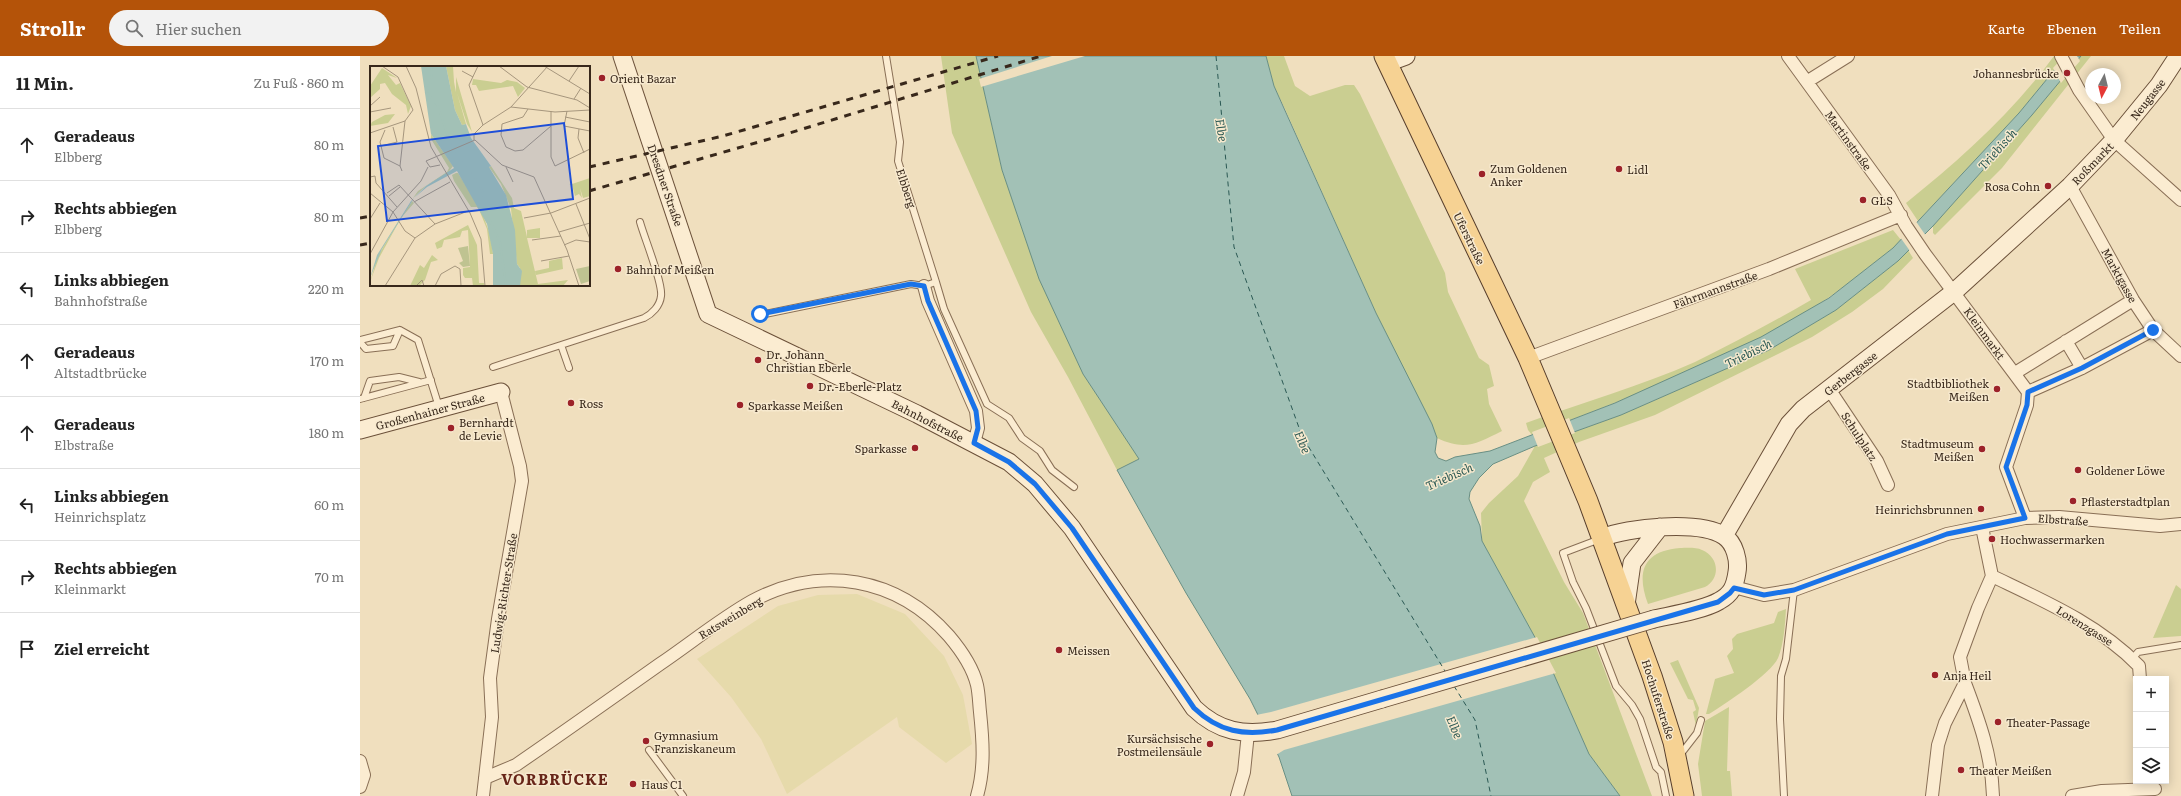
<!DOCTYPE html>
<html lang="de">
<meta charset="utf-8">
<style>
:root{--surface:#fff;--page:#f2f2f2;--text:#222;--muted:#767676;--line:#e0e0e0;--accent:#b45309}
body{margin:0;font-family:Literata,serif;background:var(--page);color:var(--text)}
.controls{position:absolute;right:12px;bottom:12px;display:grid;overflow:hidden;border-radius:0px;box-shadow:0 2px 10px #0003}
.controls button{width:36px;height:36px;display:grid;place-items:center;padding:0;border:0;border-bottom:1px solid var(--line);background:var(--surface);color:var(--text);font:20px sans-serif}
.compass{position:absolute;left:1725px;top:12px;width:36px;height:36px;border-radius:50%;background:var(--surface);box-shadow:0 2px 10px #0003;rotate:187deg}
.stop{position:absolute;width:12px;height:12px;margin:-9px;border:3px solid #1a73e8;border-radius:50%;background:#fff}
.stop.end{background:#1a73e8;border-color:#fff;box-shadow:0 1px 4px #0008}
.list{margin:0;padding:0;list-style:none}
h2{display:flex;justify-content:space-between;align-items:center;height:52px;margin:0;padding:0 16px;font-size:17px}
h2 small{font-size:13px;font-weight:400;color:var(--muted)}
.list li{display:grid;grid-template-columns:26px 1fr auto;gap:12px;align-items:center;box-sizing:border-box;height:72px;padding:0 16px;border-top:1px solid var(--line)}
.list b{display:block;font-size:15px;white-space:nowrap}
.list p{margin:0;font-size:13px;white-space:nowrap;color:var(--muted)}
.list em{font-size:13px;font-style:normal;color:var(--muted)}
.icon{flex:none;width:22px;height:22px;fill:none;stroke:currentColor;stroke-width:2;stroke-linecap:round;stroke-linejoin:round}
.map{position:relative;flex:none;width:1821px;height:740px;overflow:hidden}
header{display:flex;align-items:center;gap:24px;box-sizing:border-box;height:56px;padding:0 20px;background:var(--accent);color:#fff}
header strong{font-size:19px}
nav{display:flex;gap:22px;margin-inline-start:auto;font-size:14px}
.search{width:280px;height:36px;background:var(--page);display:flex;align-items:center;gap:10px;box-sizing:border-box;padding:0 14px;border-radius:22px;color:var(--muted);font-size:15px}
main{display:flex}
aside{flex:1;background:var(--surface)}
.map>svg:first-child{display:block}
</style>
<header>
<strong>Strollr</strong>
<div class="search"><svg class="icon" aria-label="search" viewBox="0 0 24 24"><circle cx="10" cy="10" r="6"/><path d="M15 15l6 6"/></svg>Hier suchen</div>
<nav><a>Karte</a><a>Ebenen</a><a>Teilen</a></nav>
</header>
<main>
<aside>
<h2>11 Min.<small>Zu Fuß · 860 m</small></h2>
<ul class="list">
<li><svg class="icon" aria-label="ahead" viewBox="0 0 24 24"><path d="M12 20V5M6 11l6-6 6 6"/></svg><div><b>Geradeaus</b><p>Elbberg</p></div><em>80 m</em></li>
<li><svg class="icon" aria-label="right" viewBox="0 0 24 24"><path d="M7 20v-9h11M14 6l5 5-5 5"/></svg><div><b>Rechts abbiegen</b><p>Elbberg</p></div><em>80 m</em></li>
<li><svg class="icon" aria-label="left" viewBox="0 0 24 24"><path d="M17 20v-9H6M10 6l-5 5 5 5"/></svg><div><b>Links abbiegen</b><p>Bahnhofstraße</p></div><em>220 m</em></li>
<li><svg class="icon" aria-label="ahead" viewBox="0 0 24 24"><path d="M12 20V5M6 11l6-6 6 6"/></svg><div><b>Geradeaus</b><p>Altstadtbrücke</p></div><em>170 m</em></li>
<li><svg class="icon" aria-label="ahead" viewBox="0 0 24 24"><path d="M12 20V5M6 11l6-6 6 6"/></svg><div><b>Geradeaus</b><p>Elbstraße</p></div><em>180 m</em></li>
<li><svg class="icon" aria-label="left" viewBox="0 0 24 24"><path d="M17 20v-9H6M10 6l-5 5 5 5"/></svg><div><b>Links abbiegen</b><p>Heinrichsplatz</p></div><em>60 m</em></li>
<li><svg class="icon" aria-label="right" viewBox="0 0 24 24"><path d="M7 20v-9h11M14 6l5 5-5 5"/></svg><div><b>Rechts abbiegen</b><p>Kleinmarkt</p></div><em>70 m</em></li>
<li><svg class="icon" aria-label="arrive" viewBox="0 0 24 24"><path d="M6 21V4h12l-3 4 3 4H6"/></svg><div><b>Ziel erreicht</b></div></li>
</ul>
</aside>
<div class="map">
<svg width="1821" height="740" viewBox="0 0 1821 740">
<rect width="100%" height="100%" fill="#f0dfbe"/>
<path fill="#e6daab" d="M497,538L545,558L584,600L603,639L612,688L586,707L539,671L537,661L427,738L401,683L371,641L337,603L418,550L458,539Z"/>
<path fill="#cace91" d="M581,0H616L642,114L680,223L723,318L779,403L757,414L708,321L671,256L592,77Z
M906,0H924L935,30L950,40L985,29H994L1000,38L1085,217L1088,236L1119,302L1129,309L1134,330L1127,333L1129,348L1142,375C1116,388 1105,395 1077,382L1016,257L925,53L914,30Z
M1694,0H1706L1659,57L1558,165L1546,147C1600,104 1653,56 1694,0Z
M1721,0H1731L1642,112L1575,179L1573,177V170L1672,59Z
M1533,174L1541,184L1533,192C1512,208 1491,226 1468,242C1380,301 1271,341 1172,379L1168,374L1166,367C1221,347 1281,330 1335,306C1374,287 1413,266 1451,244L1435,213Z
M1548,194L1553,202L1523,233L1492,256L1452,281L1295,359L1219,386L1184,402L1190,416L1173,426L1164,445L1204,526L1223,557L1292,740H1260L1229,698L1188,605L1122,485L1121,457L1129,447L1158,420L1175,390L1261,359L1409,294L1476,254L1538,205Z
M1320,492C1326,492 1336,491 1342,494C1359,501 1361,522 1345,531L1288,548C1276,516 1283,495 1320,492Z
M1816,529L1821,533V580L1793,582Z
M1426,553C1425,568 1424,588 1418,602C1411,618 1365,648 1349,658H1346L1355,623L1374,617L1367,600L1373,593L1372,583L1377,578L1414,567L1418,556Z
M1318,604L1339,652L1336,670L1333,656L1336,654L1333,644L1328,643L1310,607Z
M1369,651L1367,715H1370L1372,740H1342L1338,708L1345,665Z"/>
<path fill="#a2c1b6" stroke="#698f84" d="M616,0H906L914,30L1016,257L1072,368L1077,382L1075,396L1078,402L1086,405L1095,401L1130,395L1255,347L1401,281L1469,242L1533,192L1659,57L1706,0H1721L1672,59L1573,170L1538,205L1476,254L1409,294L1261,359L1175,390L1133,408L1119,422L1110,436L1109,443L1120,470L1122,485L1188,605L1229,698L1260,740H932L919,701L890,643L826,537L757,414L779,403L723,318L679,223L642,114Z"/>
<path fill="#f0dfbe" d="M692,0H725L621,31L619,23Z
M1704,0H1717L1720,5L1701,27L1693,12Z
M1555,164L1566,180L1550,195L1540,181Z
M1209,362L1215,377L1178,391L1172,376Z
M1177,581L1196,617L924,694L916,699L896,659L911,656Z"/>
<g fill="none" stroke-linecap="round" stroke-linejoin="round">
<path stroke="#2a5853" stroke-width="1" stroke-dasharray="5 4" stroke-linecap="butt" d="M856,0L874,191L942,380L1085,615
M1094,630L1115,664L1131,740"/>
<defs>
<path id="lane" d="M576,226L584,253L627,348L649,362L662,382L680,395L692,414L714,431
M400,259L551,228L564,230L576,226L538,105L540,86L526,0
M0,284L40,274L58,284L79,351
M0,286L6,293L33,290L40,274
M133,311L201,289
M209,312L201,289L284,262C292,258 300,250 301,240C303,227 284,181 280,166
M4,342L10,325L39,321L59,326
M0,343L71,324
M1240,483L1203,497L1213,526L1226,552L1256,630L1272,649L1280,663L1296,711L1301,716L1306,740
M1772,603L1778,596L1821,589
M289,694L323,740
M1320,699L1337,677L1341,664
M1424,740L1420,663L1421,620L1426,603L1434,534"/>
<path id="street" d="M1428,0L1529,139L1546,170L1565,198L1668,336
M1701,0L1719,34L1754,84L1821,144
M1448,25L1488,0
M1710,130L1773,244L1793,274L1821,300
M564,230L568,245L616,355L618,372L614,387
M1706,285L1722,312
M1168,302L1409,213L1541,159
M1655,317L1773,244
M1469,333L1517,405L1528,429
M1668,336L1722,312L1793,274
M1665,462L1646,411L1667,349L1668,336
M1632,520C1684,545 1738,568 1779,610L1780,623
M1374,531L1404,539L1434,534L1587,478L1665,462L1699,461L1800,470L1821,468
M1605,627C1619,664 1632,700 1633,740
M0,705L4,719L0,731
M125,722L156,709C204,676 252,642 300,608C331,587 360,563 392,545C461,508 537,521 589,580C600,593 613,612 617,629C619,638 619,647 620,656C623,685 625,712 617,740
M123,740L132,661L130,622L138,563L162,425L160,410L141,336
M877,740L884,716L888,677
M1572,740L1578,689L1585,667L1605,627L1600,601L1618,552L1632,520L1622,471
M1712,740L1742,735L1795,733"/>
<path id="secondary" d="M262,0L348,258L557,358L649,406L675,428L712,472L834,652C859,676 884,680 917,674L1022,643
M1027,7L1046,0
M0,374L141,336
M1364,480L1429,368L1443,353L1595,235L1710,130L1754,84L1799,29L1818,0
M1242,482C1267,471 1340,464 1364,480C1375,487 1379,505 1377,516C1375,530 1372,538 1359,545C1344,554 1312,559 1294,563
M1266,549L1272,507L1300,471"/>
<path id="primary" d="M1024,0L1168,302L1228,445L1292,620L1313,686L1324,740"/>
</defs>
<use href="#lane" stroke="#896f56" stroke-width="8"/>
<use href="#street" stroke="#896f56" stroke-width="14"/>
<use href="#secondary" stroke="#6b5039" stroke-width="19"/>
<use href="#primary" stroke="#563d2b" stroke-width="21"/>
<use href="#lane" stroke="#fbecd1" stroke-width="6"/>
<use href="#street" stroke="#fbecd1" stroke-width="12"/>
<use href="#secondary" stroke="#fbecd1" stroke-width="17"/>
<use href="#primary" stroke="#f6d293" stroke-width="19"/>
<path stroke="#38281b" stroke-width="3" stroke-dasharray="7 7" stroke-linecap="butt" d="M229,111L363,80L638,0
M229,135L423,79L681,0
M0,162L11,160
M0,189L11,187"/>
<defs>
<path id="secondary-bridge" d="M1022,643L1294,563"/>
</defs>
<use href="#secondary-bridge" stroke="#6b5039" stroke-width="19" stroke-linecap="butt"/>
<use href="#secondary-bridge" stroke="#fbecd1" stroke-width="17"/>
</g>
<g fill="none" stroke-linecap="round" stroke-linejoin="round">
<path stroke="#1a73e8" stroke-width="5" d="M400,258L551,228L564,230L568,245L616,355L618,372L614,387L649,406L675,428L712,472L834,652C859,676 884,680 917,674L1358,546L1370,537L1374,532L1404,539L1434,534L1587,478L1665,462L1646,411L1667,349L1668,336L1722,312L1793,274"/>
</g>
<g fill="#9c2229" stroke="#f7e9ce" stroke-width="1.5">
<circle cx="1707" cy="17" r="4"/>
<circle cx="242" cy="22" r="4"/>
<circle cx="1259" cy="113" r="4"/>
<circle cx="1122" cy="118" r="4"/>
<circle cx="1688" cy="130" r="4"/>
<circle cx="1503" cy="144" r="4"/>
<circle cx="258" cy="213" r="4"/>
<circle cx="398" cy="304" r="4"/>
<circle cx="450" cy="330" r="4"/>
<circle cx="1637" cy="333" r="4"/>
<circle cx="211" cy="347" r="4"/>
<circle cx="380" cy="349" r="4"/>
<circle cx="91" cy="372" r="4"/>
<circle cx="555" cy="392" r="4"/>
<circle cx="1622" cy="393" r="4"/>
<circle cx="1718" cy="414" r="4"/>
<circle cx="1713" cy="445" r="4"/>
<circle cx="1621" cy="453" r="4"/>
<circle cx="1632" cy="483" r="4"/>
<circle cx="699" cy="594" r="4"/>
<circle cx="1575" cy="619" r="4"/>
<circle cx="1638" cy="666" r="4"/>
<circle cx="286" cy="685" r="4"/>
<circle cx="850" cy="688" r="4"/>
<circle cx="1601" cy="714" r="4"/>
<circle cx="273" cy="728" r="4"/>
</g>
<g text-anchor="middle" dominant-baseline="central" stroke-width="3" stroke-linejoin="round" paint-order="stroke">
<g font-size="11" fill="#38281b" stroke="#f7e9ce" text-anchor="start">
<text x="1699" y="17" text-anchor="end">Johannesbrücke</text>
<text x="250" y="22">Orient Bazar</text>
<text x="1130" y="112">Zum Goldenen<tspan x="1130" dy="13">Anker</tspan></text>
<text x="1267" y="113">Lidl</text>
<text x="1680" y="130" text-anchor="end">Rosa Cohn</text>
<text x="1511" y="144">GLS</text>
<text x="266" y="213">Bahnhof Meißen</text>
<text x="406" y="298">Dr. Johann<tspan x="406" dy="13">Christian Eberle</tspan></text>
<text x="1629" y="327" text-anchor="end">Stadtbibliothek<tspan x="1629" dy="13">Meißen</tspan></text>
<text x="458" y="330">Dr.-Eberle-Platz</text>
<text x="219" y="347">Ross</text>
<text x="388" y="349">Sparkasse Meißen</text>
<text x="99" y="366">Bernhardt<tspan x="99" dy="13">de Levie</tspan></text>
<text x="1614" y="387" text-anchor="end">Stadtmuseum<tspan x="1614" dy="13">Meißen</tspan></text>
<text x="547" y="392" text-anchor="end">Sparkasse</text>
<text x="1726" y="414">Goldener Löwe</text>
<text x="1721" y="445">Pflasterstadtplan</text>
<text x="1613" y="453" text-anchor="end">Heinrichsbrunnen</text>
<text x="1640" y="483">Hochwassermarken</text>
<text x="707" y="594">Meissen</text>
<text x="1583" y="619">Anja Heil</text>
<text x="1646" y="666">Theater-Passage</text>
<text x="294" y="679">Gymnasium<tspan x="294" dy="13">Franziskaneum</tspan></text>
<text x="842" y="682" text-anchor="end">Kursächsische<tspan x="842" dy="13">Postmeilensäule</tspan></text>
<text x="1609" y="714">Theater Meißen</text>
<text x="281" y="728">Haus C1</text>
</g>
<g font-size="11" fill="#38281b" stroke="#f7e9ce">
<text transform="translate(1787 43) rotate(-52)">Neugasse</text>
<text transform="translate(1489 84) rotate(54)">Martinstraße</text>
<text transform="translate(1732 107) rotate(-46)">Roßmarkt</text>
<text transform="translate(306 129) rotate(71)">Dresdner Straße</text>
<text transform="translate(547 132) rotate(72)">Elbberg</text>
<text transform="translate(1110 182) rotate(64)">Uferstraße</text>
<text transform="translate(1760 219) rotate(61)">Marktgasse</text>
<text transform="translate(1355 233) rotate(-20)">Fährmannstraße</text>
<text transform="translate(1625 277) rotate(54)">Kleinmarkt</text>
<text transform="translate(1490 317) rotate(-38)">Gerbergasse</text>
<text transform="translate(70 355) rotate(-15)">Großenhainer Straße</text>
<text transform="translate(568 364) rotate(27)">Bahnhofstraße</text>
<text transform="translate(1500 380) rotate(57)">Schulplatz</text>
<text transform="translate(1703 463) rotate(4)">Elbstraße</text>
<text transform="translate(143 537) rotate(-81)">Ludwig-Richter-Straße</text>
<text transform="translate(370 561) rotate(-31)">Ratsweinberg</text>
<text transform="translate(1725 569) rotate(32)">Lorenzgasse</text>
<text transform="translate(1299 643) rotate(72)">Hochuferstraße</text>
</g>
<g font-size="12" font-style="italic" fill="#2a5853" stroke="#f7e9ce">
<text transform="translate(862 74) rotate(81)">Elbe</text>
<text transform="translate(1637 93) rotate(-48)">Triebisch</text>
<text transform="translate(1388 297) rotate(-26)">Triebisch</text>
<text transform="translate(943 386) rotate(67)">Elbe</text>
<text transform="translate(1089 420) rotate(-24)">Triebisch</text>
<text transform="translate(1095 671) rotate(67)">Elbe</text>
</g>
<g font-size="15" font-weight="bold" letter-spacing="1" fill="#672518" stroke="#f7e9ce">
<text x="195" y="722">VORBRÜCKE</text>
</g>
</g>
<g transform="translate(10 10)">
<rect width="220" height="220" fill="#f0dfbe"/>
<path d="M76,0H83L84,16L86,26V11L102,66L97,58L87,27L96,58L92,59L85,44ZM12,2L27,12L18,9L26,19L30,17L41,40L38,48L36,39L22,28L15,17L10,18V23L0,32V20ZM103,13L131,17L137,14L147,16L155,22L148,31L143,20L109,25L106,19H102ZM25,48L18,57L0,60L2,56L15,49ZM61,68L83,100L78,107L56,120L43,132L48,125L77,106L79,102L61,73ZM121,100L142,132L144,142L151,145L157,171V164L170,162V172H157L168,218L198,214L193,220H150V202L147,198L141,143L131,118L119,101ZM86,107H88L110,141L121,171L123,188H120L117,163L110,146L107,141H101L84,115L82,109ZM220,112V130L213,132L210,122L212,132L209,128L205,130L202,119H199ZM42,135L44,137L31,152L9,192L0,216L8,190L27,158ZM98,159L107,179L109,217H114V220H103L102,212H95L93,209V202L100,201L98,164L92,165L90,171L74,174L72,181L67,183L65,177ZM62,189L68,194L61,196L55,214L49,220H40L50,199L54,202ZM192,192L193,203L166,209L165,205L179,202V195Z" fill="#cace91"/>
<path d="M98,180L100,200L93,201L89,197L93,195L88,182ZM220,200V215L211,218L206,203Z" fill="#bfc391"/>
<path d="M51,0H76L85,44L92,59L96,58L101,72L121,100L119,101L136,129L145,164L147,198L152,205L150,220H123V188L117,158L87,105L57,121L44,132L12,183L0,212L7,189L41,135L56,120L84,102L61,68Z" fill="#a2c1b6"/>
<path fill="none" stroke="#a2c1b6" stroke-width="2" d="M62,0L61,16L56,26L67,38L81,79L102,106L112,124L116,146L130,176L136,220"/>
<path fill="none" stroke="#a6967d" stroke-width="1" d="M36,0L46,22L61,81L100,147L111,173L115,220M108,0L99,19L113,59M129,0L157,21L207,34L220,42M174,0L220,28M92,5L103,11M199,15L209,0M204,33L211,22M0,40L10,31M141,41L185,46L220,44M158,43L153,51L132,58L131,69L136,81L145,85L153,84L181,60M181,45V91L185,100M197,45L194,60L220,65M0,46L21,42M195,51L220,56M209,63L208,72L214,87M15,64L10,76L14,92L30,100M0,67L35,55L43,44L28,11L12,0M104,74V68L113,59L141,41L178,0M11,80L27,76L23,61M70,99L60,101L56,95L105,74L132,99L164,111L197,184L209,220M185,100L220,83M136,101L143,116M32,105L30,100L35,55M0,111L5,110L6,117L27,141M29,119L65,158M0,127L23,146L35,165L45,172M17,127L29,119M19,130L30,121M44,136L80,116M206,138L220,173M154,152L181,147L220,132M0,153L10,137M189,166L220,157M162,174L191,170M194,179L206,174L220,176M0,188L23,146L51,115L58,101M171,195L199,190M15,220L45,172L65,158L98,145M46,220L52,214L54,220M65,220L71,208L85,200L90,203L91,220"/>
<path fill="#1d4ed8" fill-opacity="0.15" stroke="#1d4ed8" stroke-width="2" d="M194,57L203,133L17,155L8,80Z"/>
<rect width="220" height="220" fill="none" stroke="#38281b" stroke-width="2"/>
</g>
</svg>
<div class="controls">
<button>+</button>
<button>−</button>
<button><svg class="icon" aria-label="layers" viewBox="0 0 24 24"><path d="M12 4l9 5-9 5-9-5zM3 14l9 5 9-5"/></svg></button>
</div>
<svg class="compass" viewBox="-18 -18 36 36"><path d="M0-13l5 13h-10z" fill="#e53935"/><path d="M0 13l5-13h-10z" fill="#767676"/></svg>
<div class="stop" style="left:400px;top:258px"></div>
<div class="stop end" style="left:1793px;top:274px"></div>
</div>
</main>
